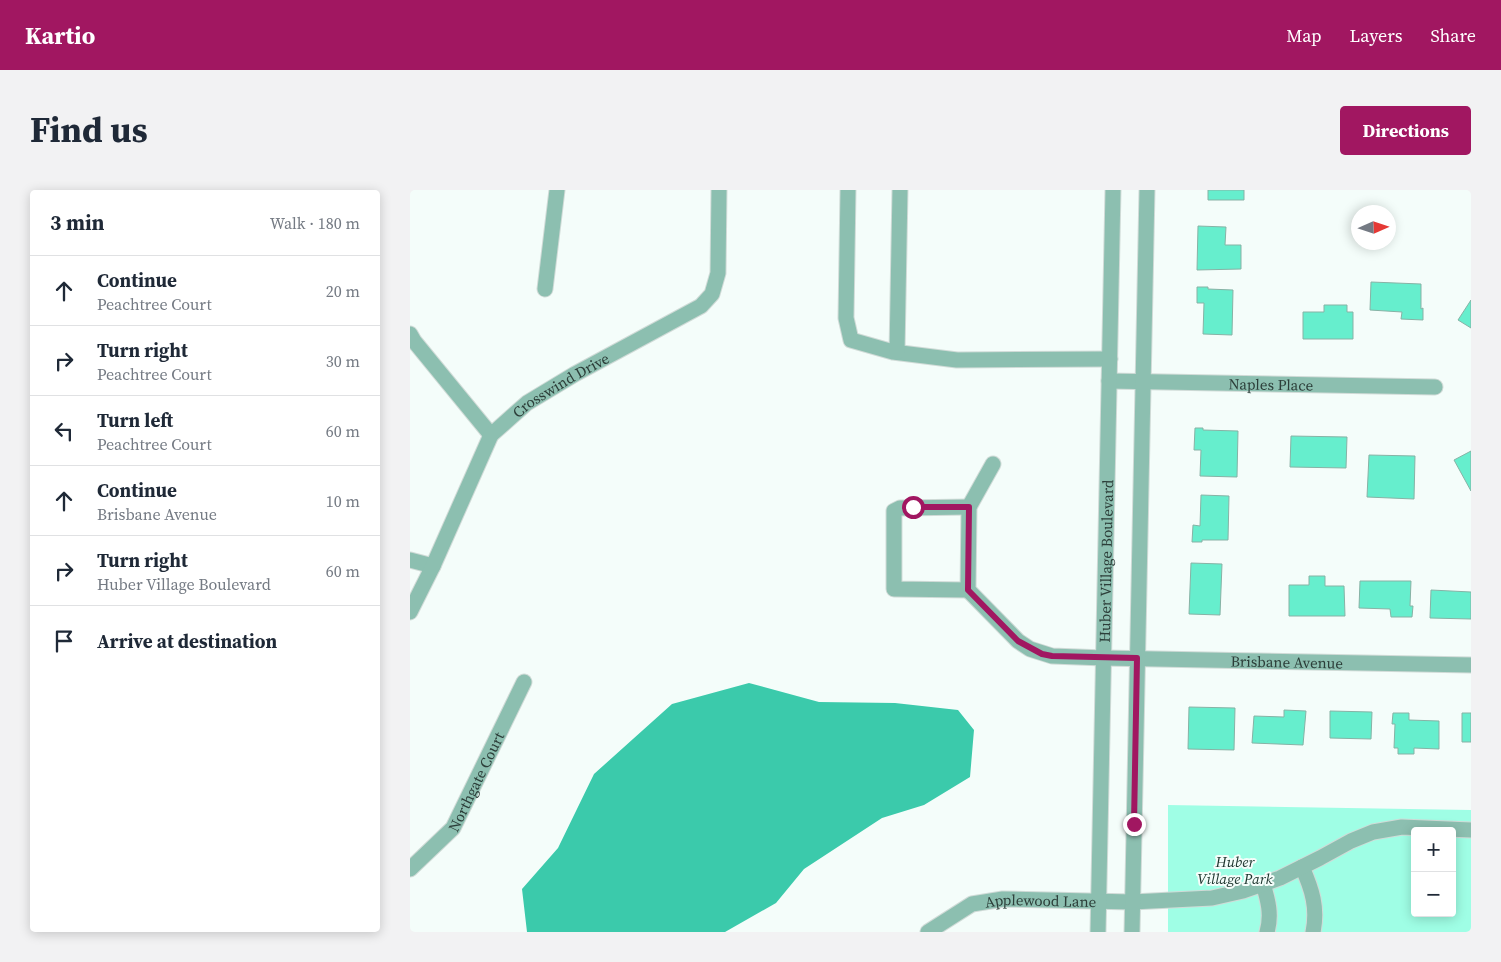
<!DOCTYPE html>
<meta charset="utf-8">
<style>
:root{--surface:#fff;--page:#f2f2f3;--text:#1f2937;--muted:#747a83;--line:#e0e1e3;--accent:#a11761}
body{margin:0;font-family:"Source Serif 4",serif;background:var(--page);color:var(--text)}
.controls{position:absolute;right:15px;bottom:15px;display:grid;overflow:hidden;border-radius:5px;box-shadow:0 2px 12px #0003}
.controls button{width:45px;height:45px;display:grid;place-items:center;padding:0;border:0;border-bottom:1px solid var(--line);background:var(--surface);color:var(--text);font:25px sans-serif}
.compass{position:absolute;left:941px;top:15px;width:45px;height:45px;border-radius:50%;background:var(--surface);box-shadow:0 2px 12px #0003;rotate:87deg}
.stop{position:absolute;width:15px;height:15px;margin:-11px;border:4px solid #a11761;border-radius:50%;background:#fff}
.stop.end{background:#a11761;border-color:#fff;box-shadow:0 1px 5px #0008}
.list{margin:0;padding:0;list-style:none}
h2{display:flex;justify-content:space-between;align-items:center;height:65px;margin:0;padding:0 20px;font-size:21px}
h2 small{font-size:16px;font-weight:400;color:var(--muted)}
.list li{display:grid;grid-template-columns:32px 1fr auto;gap:15px;align-items:center;box-sizing:border-box;height:70px;padding:0 20px;border-top:1px solid var(--line)}
.list b{display:block;font-size:19px;white-space:nowrap}
.list p{margin:0;font-size:16px;white-space:nowrap;color:var(--muted)}
.list em{font-size:16px;font-style:normal;color:var(--muted)}
.icon{flex:none;width:28px;height:28px;fill:none;stroke:currentColor;stroke-width:2;stroke-linecap:round;stroke-linejoin:round}
.map{position:relative;flex:none;width:1061px;height:742px;overflow:hidden;border-radius:5px}
header{display:flex;align-items:center;gap:30px;box-sizing:border-box;height:70px;padding:0 25px;background:var(--accent);color:#fff}
header strong{font-size:24px}
nav{display:flex;gap:28px;margin-inline-start:auto;font-size:18px}
.intro{display:flex;align-items:center;justify-content:space-between;box-sizing:border-box;height:120px;padding:0 30px}
h1{margin:0;font-size:35px}
.button{padding:12px 22px;border-radius:5px;background:var(--accent);color:#fff;font-size:18px;font-weight:700}
main{display:flex;gap:30px;padding:0 30px}
aside{flex:1;background:var(--surface);border-radius:5px;box-shadow:0 2px 12px #0003}
.map>svg:first-child{display:block}
</style>
<header>
<strong>Kartio</strong>
<nav><a>Map</a><a>Layers</a><a>Share</a></nav>
</header>
<div class="intro"><h1>Find us</h1><a class="button">Directions</a></div>
<main>
<aside>
<h2>3 min<small>Walk · 180 m</small></h2>
<ul class="list">
<li><svg class="icon" aria-label="ahead" viewBox="0 0 24 24"><path d="M12 20V5M6 11l6-6 6 6"/></svg><div><b>Continue</b><p>Peachtree Court</p></div><em>20 m</em></li>
<li><svg class="icon" aria-label="right" viewBox="0 0 24 24"><path d="M7 20v-9h11M14 6l5 5-5 5"/></svg><div><b>Turn right</b><p>Peachtree Court</p></div><em>30 m</em></li>
<li><svg class="icon" aria-label="left" viewBox="0 0 24 24"><path d="M17 20v-9H6M10 6l-5 5 5 5"/></svg><div><b>Turn left</b><p>Peachtree Court</p></div><em>60 m</em></li>
<li><svg class="icon" aria-label="ahead" viewBox="0 0 24 24"><path d="M12 20V5M6 11l6-6 6 6"/></svg><div><b>Continue</b><p>Brisbane Avenue</p></div><em>10 m</em></li>
<li><svg class="icon" aria-label="right" viewBox="0 0 24 24"><path d="M7 20v-9h11M14 6l5 5-5 5"/></svg><div><b>Turn right</b><p>Huber Village Boulevard</p></div><em>60 m</em></li>
<li><svg class="icon" aria-label="arrive" viewBox="0 0 24 24"><path d="M6 21V4h12l-3 4 3 4H6"/></svg><div><b>Arrive at destination</b></div></li>
</ul>
</aside>
<div class="map">
<svg width="1061" height="742" viewBox="0 0 1061 742">
<rect width="100%" height="100%" fill="#f4fdfa"/>
<path fill="#9ffee5" fill-rule="evenodd" d="M758,615L1061,620V742H758ZM1005,641H1042V723H1005Z"/>
<path fill="#3bcaab" d="M339,493L409,512L485,513L548,520L564,540L560,587L514,615L472,628L394,679L366,713L315,742H117L112,699L148,658L184,584L262,514Z"/>
<path fill="#66eecd" stroke="#87b2a5" d="M798,0H834V10H798Z
M788,36L816,37L815,55H831V79L787,80Z
M961,92L1011,94V119L1013,118V130L991,129L992,122L960,120Z
M787,97H798V99L823,100L822,145L793,144L794,113H787Z
M1061,110V138L1048,130Z
M914,115H937V122H943V149H893V122H914Z
M785,238H793V240L828,241L827,287L790,286L791,260H784Z
M881,246L937,247L936,278L880,277Z
M1061,261V301L1044,270Z
M959,265L1005,266L1004,309L957,307Z
M791,305L819,306L818,350H792V352H782L783,335L790,336Z
M781,373L812,374L810,425L779,424Z
M899,386H915V396H934L935,426H879V395H899Z
M950,391H1001L1000,416H1003L1002,427H981L980,419L949,418Z
M1021,400L1061,402V429L1020,428Z
M779,517L825,518L824,560L778,559Z
M874,520L896,521L893,555L842,553L844,526L874,527Z
M920,521L962,522L961,549L920,548Z
M983,523H999V530L1029,531V559L1004,558V564H988V558H984L985,534H982Z
M1052,523H1061V552H1052Z"/>
<g fill="none" stroke-linecap="round" stroke-linejoin="round">
<defs>
<g id="minor">
<path d="M438,0L436,128L441,150L483,162L547,170L700,169"/>
<path d="M135,99L147,0"/>
<path d="M0,144L4,151L81,245"/>
<path d="M487,162L490,0"/>
<path id="s1" d="M699,191L1025,197"/>
<path id="s2" d="M583,274L559,317L558,400L608,451L620,459L642,466L694,468L1061,475"/>
<path d="M0,370L23,376"/>
<path d="M558,400L484,399V321L490,318L559,317"/>
<path id="s3" d="M0,422L23,376L81,245L117,213L165,184L291,116L302,104L308,83L309,0"/>
<path d="M892,677C902,699 908,718 903,742"/>
<path id="s4" d="M0,679L43,638L114,492"/>
<path d="M853,694C858,710 862,725 857,742"/>
<path id="s5" d="M518,742L562,714L593,709L722,712L802,708L833,701L870,688L910,668L941,651L963,642L992,637L1061,640"/>
<path id="s6" d="M688,742L703,0"/>
<path d="M722,742L737,0"/>
</g>
</defs>
<use href="#minor" stroke="#d0dbd7" stroke-width="17"/>
<use href="#minor" stroke="#8cbfb0" stroke-width="15"/>
</g>
<g fill="none" stroke-linecap="round" stroke-linejoin="round">
<path stroke="#a11761" stroke-width="6" d="M503,317H559L558,400L608,451L632,464L642,466L727,468L724,634"/>
</g>
<g text-anchor="middle" dominant-baseline="central" stroke-width="4" stroke-linejoin="round" paint-order="stroke">
<g font-size="15" fill="#2c3e39" stroke="#f4fdfa">
<text stroke="none"><textPath href="#s1" startOffset="162">Naples Place</textPath></text>
<text stroke="none"><textPath href="#s3" startOffset="281">Crosswind Drive</textPath></text>
<text stroke="none"><textPath href="#s6" startOffset="371">Huber Village Boulevard</textPath></text>
<text stroke="none"><textPath href="#s2" startOffset="476">Brisbane Avenue</textPath></text>
<text stroke="none"><textPath href="#s4" startOffset="111">Northgate Court</textPath></text>
<text stroke="none"><textPath href="#s5" startOffset="121">Applewood Lane</textPath></text>
</g>
<g font-size="15" font-style="italic" fill="#1b332c" stroke="#f4fdfa">
<text x="825" y="671">Huber<tspan x="825" dy="17">Village Park</tspan></text>
</g>
</g>
</svg>
<div class="controls">
<button>+</button>
<button>−</button>
</div>
<svg class="compass" viewBox="-18 -18 36 36"><path d="M0-13l5 13h-10z" fill="#e53935"/><path d="M0 13l5-13h-10z" fill="#747a83"/></svg>
<div class="stop" style="left:503px;top:317px"></div>
<div class="stop end" style="left:724px;top:634px"></div>
</div>
</main>
